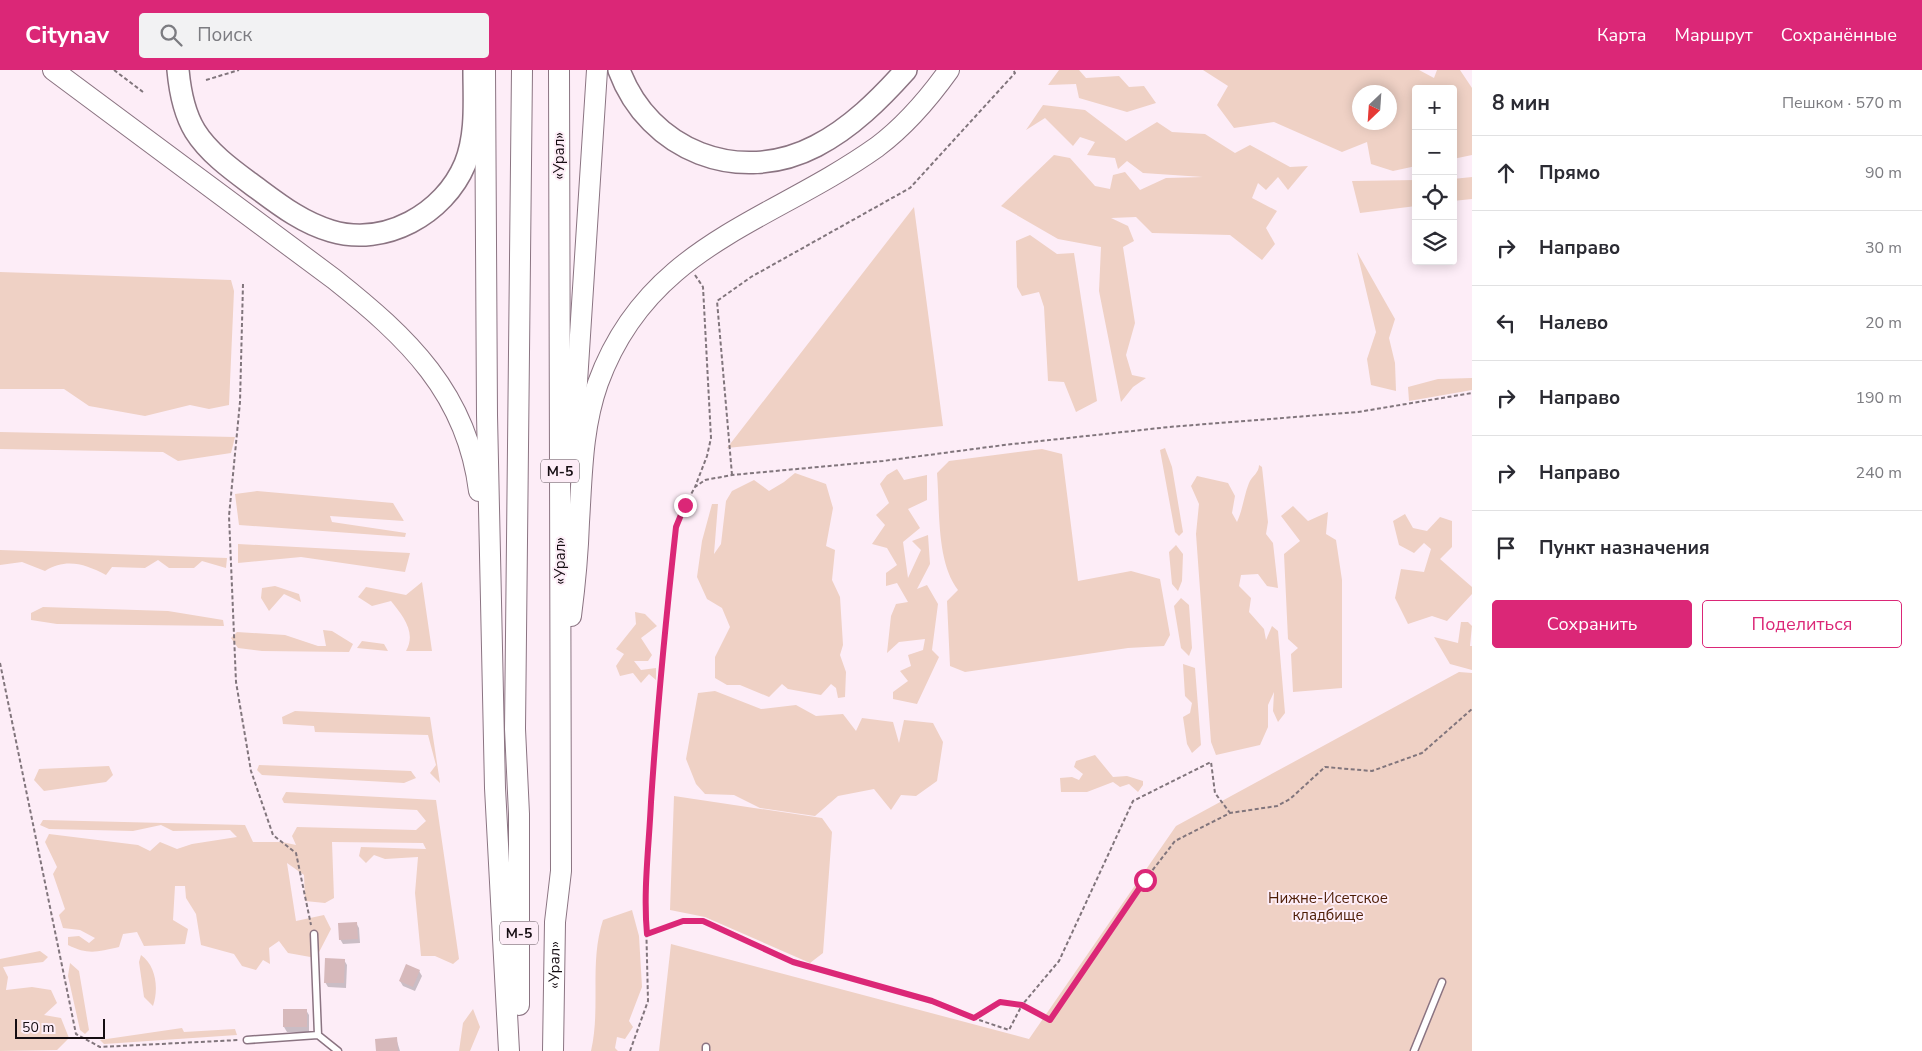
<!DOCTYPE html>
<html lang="ru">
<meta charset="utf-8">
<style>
:root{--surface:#fff;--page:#f2f2f3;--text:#2b2b33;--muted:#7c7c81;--line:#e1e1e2;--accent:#db2777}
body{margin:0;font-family:"Nunito Sans",sans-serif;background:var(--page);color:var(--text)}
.controls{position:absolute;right:15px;top:15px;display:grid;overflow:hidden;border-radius:5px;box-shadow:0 2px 12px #0003}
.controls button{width:45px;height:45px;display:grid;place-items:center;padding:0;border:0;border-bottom:1px solid var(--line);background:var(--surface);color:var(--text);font:25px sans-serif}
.compass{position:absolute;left:1352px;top:15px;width:45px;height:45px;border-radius:50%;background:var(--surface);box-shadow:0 2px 12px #0003;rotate:205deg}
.scale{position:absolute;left:15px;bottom:12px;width:90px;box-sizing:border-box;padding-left:5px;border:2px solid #150d12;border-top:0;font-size:14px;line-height:18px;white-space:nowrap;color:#150d12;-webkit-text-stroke:4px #fdedf7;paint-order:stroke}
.stop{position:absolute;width:15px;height:15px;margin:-11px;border:4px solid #db2777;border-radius:50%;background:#fff}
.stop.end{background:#db2777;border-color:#fff;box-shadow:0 1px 5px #0008}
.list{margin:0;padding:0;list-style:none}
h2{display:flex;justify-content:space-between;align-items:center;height:65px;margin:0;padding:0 20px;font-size:21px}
h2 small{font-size:16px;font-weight:400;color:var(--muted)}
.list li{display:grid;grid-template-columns:32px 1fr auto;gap:15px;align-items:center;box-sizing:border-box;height:75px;padding:0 20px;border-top:1px solid var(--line)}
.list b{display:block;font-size:19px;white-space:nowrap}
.list em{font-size:16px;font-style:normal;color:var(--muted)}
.actions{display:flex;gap:10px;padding:15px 20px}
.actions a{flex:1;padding:11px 0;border:1px solid var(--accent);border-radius:5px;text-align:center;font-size:18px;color:var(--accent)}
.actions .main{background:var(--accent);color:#fff}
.icon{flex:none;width:28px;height:28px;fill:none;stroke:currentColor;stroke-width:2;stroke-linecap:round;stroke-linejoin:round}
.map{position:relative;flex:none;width:1472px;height:981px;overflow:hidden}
header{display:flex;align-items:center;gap:30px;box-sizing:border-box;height:70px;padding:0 25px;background:var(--accent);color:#fff}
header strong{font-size:24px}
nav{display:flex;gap:28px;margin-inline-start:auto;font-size:18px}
.search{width:350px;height:45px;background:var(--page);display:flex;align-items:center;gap:12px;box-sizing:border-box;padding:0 18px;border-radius:5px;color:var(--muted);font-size:19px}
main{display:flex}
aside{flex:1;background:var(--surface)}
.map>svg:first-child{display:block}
</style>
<header>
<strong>Citynav</strong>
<div class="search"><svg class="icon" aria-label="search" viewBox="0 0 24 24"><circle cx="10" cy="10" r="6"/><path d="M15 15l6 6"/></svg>Поиск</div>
<nav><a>Карта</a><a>Маршрут</a><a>Сохранённые</a></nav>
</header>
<main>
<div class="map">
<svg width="1472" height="981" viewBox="0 0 1472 981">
<rect width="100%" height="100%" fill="#fdedf7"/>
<path fill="#efd1c5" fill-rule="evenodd" d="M1059,0H1079L1086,8L1119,6L1129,17L1144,16L1156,33L1127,42L1079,28L1076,14L1048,15Z
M1203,0H1419L1434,8L1437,0H1460L1472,18V85L1453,89V19H1416V96L1393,101L1371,94L1367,72L1342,82L1274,52L1234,58L1217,35L1228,16ZM1390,22V52H1360V22Z
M1043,35L1085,40L1126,71L1157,52L1172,62L1205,64L1235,83L1250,75L1290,97L1308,96L1288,120L1278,107L1266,120L1258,113L1252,128L1277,141L1266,158L1275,174L1262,190L1230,165L1152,163L1136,147L1111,148L1128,156L1134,171L1123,177L1135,253L1126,285L1132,305L1146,308L1133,317L1121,332L1099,221L1101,177L1058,169L1001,136L1054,85L1070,88L1095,116L1110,119L1113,105L1125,102L1140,120L1166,108L1203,107L1143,103L1127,91L1118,99L1115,88L1087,85L1095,72L1080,67L1073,76L1045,48L1026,60Z
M1472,107V129L1453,131V109Z
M1416,110V136L1360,143L1352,111Z
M914,137L943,356L727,378Z
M1030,165L1057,184L1074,183L1097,331L1076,342L1064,312L1048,311L1044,237L1039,222L1022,226L1017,217L1016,171Z
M1357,182L1395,249L1389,268L1395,293L1396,321L1371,315L1367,289L1376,262Z
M0,202L231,210L234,221L229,335L209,339L190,335L145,346L89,336L64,319H0Z
M1472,308V320L1409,331L1408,317L1438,309Z
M0,362L235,367L231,383L178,391L163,382L0,379Z
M1165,378L1172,397L1183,462L1179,466L1175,462L1160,380Z
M1042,379L1062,384L1078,511L1131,501L1160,509L1170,565L1164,576L1128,578L965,602L950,596L947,531L958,520C936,491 940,439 937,403L949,391Z
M1259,395L1262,397L1268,452L1266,464L1273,473L1278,518L1267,516L1258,504L1241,505L1239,516L1251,528L1249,542L1264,559L1266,570L1272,556L1278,561L1285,643L1278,652L1273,641L1274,622L1268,635V657L1260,675L1216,685L1211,672L1196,464L1199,434L1191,416L1197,406L1228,413L1235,426L1232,443L1237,452C1243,439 1244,425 1249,413C1252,406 1259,403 1259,395Z
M897,399L904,410L927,405V430L908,439L920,458L903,472L908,508L921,480L912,471L928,465L930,494L917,519L927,515L938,534L932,580L939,587L917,634L893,629V622L908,611L900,601L911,596L908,585L923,580L925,569L899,572L887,583L891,546L896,534L908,532L897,513L886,516V503L897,495L887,478L872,474L885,455L876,445L889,433L880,414L887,405Z
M795,403L826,414L833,438L826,476L835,480L832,510L840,527L843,575L840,585L846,602L845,627L838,628L836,618L831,614L821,625L788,619L782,614L769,627L740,615H727L715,608V587L730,557L722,538L707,529L697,507L702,471L712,434H718L714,484L721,474L726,431L732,421L754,410L769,421L784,412Z
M257,421L393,433L404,451L330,446L332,452L406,463L405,467L239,455L235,424Z
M1293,436L1308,451L1328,442L1326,464L1336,470L1342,510V618L1293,622L1291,584L1298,578L1288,569L1284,484L1300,471L1281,446Z
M1405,444L1413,458L1427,461L1440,447L1452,451V477L1440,489L1472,517V524L1447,551L1432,546L1408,554L1395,528L1401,499L1424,502L1431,479L1424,473L1414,483L1399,475L1393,451Z
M238,474L410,483L405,502L301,487L238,493Z
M1176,475L1183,484L1182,511L1178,521L1172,514L1169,482Z
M0,480L227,488L226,498L202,491L194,498H169L158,490L145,498L112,497L106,505C85,494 66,488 45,501L22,492L0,495Z
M422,512L432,581H406C417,562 402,545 391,531L372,536L358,527L366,517L406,525Z
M275,516L299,524L301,532L284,524L269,541L261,528L262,518Z
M1181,528L1189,535L1192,578L1189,586L1181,578L1174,536Z
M43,537L168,541L223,550L224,556L57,554L31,550V543Z
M635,542L645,544L657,556L641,568L652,585L648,591H634L641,600L656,598V610L649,604L641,613L633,603L620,606L616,596L624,584L616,579L636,554Z
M1461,552H1468L1472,556L1470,576H1472V600L1450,594L1434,567L1458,573Z
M323,560L332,561L353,574L349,582L262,581L238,578L231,568L237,562L285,565L318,576H326Z
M362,571L384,574L388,581L357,578Z
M1183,594L1195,598L1201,675L1192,683L1187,674L1183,647L1190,643L1192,633L1185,626Z
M1459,602L1472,603V981H659L671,874L1029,969L1176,756Z
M715,621L761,639L796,635L816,646L843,644L856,661L862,648L893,652L899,673L904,650L933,653L943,672L937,711L916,726L901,725L891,740L874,719L838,726L815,746L760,738L734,725L705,724L696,714L686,689L698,623Z
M295,641L430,647L440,713L430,703L436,695L428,665L315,662L314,656L283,654L282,647Z
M1095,685L1113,707L1127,706L1143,711V715L1138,722L1129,714L1120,717L1113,712L1087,722H1061L1060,708L1072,707L1079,710L1083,704L1074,697L1076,691Z
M259,695L411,701L416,708L404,713L262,705L257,700Z
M109,696L113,705L106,712L44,721L34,710L39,699Z
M286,722L436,730L459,889L453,894L435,886H421L415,823L418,787L385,789L374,785L366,793L359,786L361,777L426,779L423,773L332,772L334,828L325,833L305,831L304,805L287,793L296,851L324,845L331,859L316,888L288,883L279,871L269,878L270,894L263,890L256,900L242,896L234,884L201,875L196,844L186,828L185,816H175L173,850L188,859L185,874L144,876L137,862L123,864L119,877C97,882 88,885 68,875V867L79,866L89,873L95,868L80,860L63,858L59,845L65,839L53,804L57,797L45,772L49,764L138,775L150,781L160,772L177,779L192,774L237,767L230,760L173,761L161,755L133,761L49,759L40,755L43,750L245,755L253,772H282L296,775L292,766L297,757L416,760L426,751L417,740L284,733L282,729Z
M674,726L822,748L832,762L823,883L810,893L705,847L670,840Z
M632,840L639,866L642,917L629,951L633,957L625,969L617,967L615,978L618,981H591C601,938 589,893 603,850Z
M40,881L48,887L43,892L3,897L8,907L6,920L32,917L51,920L57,933L44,945L61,948L69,968L57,980L0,981V889Z
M141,885C156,896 159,918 153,936L144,927L139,892Z
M70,893L79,901L89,960L85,964L80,960L68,906Z
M473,939L480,957L470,981H459L463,953Z
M182,958L184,962L235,959L237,965L104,974L100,970Z"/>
<path fill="#0003" d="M356,853L359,858L360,873L343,874L340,869Z
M344,890L347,895L346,918L328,917L325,912Z
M419,901L422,906L415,921L403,916L400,911Z
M306,940L309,945V962H287L284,957Z
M396,968L400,981H377Z"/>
<path fill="#d7b9bb" d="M357,852L358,869L339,870L338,853Z
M325,888L345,889L344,913H324Z
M406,894L420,900L413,917L399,911Z
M283,939H307V957H283Z
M397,967L398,981H376L375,969Z"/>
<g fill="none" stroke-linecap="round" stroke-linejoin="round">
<defs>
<path id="service" d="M314,864L318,965
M247,970L318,965L338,981
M706,981V977
M1414,981L1442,912"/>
<g id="primary">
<path d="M53,0L334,209C407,267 467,323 479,421"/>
<path d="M485,0L487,345L495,718L509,981"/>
<path d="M572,390L597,0"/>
<path d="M571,546C575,515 578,483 579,452C582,405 582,358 598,313C648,175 770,153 877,77C905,56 929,28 949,0"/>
<path d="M519,935V744L515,659L522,0"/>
<path id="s1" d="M553,981L555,852L561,801L559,0"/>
</g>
<path id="trunk" d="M178,0C180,22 184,43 195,61C208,82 231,99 250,113C276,132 300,152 331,161C385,177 444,144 465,94C477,64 474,31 474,0
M619,0C649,81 739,116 816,76C851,58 880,29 906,0"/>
</defs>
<use href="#service" stroke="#8b7482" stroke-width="9"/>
<use href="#primary" stroke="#8b7482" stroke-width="22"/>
<use href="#trunk" stroke="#8b7482" stroke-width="24"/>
<path stroke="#81757c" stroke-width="2" stroke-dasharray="4 2.5" stroke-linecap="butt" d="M114,0L143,22
M206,10L239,0
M695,205L703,217L711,368L707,386L695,417
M243,214L240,332L229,446L236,612L251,701L273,765L296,783L311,855
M732,405L717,231L751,207L910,118L1015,3L1013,0
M0,593L76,964L100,977L239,970
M647,864L683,851H703L793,892L932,931L973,948L1000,932L1022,935L1059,891L1133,731L1211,692L1215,723L1230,743
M973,948L1009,960L1022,935L1050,950L1145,810L1175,771L1230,743L1277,736L1290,729L1325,697L1372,701L1422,683L1472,639
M630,981L648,931L646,848L648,778L658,625L676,457L685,435L695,417L705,410L732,405L883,391L1004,375L1169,357L1358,342L1472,323"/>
<use href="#service" stroke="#fff" stroke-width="6"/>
<use href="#primary" stroke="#fff" stroke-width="20"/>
<use href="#trunk" stroke="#fff" stroke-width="21"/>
</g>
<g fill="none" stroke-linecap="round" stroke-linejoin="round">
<path stroke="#db2777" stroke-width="6" d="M685,435L676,457C666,548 657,640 651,732C649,776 643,821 647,864L683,851H703L793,892L932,931L974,948L1000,932L1022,935L1050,950L1145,810"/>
</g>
<g text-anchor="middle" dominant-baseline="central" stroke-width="4" stroke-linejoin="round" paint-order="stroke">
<g fill="#fdedf7" stroke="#5b5057" stroke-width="1">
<rect x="541" y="389.5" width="38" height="23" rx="4"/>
<rect x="500" y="851.5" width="38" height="23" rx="4"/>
</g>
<g font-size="14" font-weight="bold" fill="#150d12">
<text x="560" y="401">М-5</text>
<text x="519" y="863">М-5</text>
</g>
<g font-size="15" fill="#150d12" stroke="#fdedf7">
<text transform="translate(559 86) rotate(-90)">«Урал»</text>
<text transform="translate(560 491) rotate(-90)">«Урал»</text>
<text stroke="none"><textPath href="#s1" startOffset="86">«Урал»</textPath></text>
</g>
<g font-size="15" fill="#4d1c04" stroke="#fdedf7">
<text x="1328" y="828">Нижне-Исетское<tspan x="1328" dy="17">кладбище</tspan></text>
</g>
</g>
</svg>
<div class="controls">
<button>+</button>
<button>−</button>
<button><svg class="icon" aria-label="locate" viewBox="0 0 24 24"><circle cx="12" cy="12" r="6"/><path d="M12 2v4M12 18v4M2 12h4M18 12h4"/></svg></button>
<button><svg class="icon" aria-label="layers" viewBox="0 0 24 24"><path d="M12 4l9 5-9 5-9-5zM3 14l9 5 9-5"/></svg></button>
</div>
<svg class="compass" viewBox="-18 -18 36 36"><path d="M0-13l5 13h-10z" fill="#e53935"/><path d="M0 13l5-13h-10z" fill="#7c7c81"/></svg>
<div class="scale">50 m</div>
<div class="stop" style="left:1145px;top:810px"></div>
<div class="stop end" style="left:685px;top:435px"></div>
</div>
<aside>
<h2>8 мин<small>Пешком · 570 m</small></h2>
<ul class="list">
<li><svg class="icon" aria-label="ahead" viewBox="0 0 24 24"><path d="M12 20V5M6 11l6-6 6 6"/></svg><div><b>Прямо</b></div><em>90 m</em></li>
<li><svg class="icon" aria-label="right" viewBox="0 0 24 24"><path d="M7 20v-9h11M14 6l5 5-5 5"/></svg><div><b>Направо</b></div><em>30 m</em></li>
<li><svg class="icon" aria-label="left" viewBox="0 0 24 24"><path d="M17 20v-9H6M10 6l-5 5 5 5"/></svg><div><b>Налево</b></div><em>20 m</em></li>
<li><svg class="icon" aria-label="right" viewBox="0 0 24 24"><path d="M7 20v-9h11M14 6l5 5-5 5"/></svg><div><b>Направо</b></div><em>190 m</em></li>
<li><svg class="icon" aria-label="right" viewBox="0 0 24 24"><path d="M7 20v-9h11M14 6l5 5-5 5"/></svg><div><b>Направо</b></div><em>240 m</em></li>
<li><svg class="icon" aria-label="arrive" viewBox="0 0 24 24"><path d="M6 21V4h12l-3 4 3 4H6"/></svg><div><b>Пункт назначения</b></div></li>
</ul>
<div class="actions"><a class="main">Сохранить</a><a>Поделиться</a></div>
</aside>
</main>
